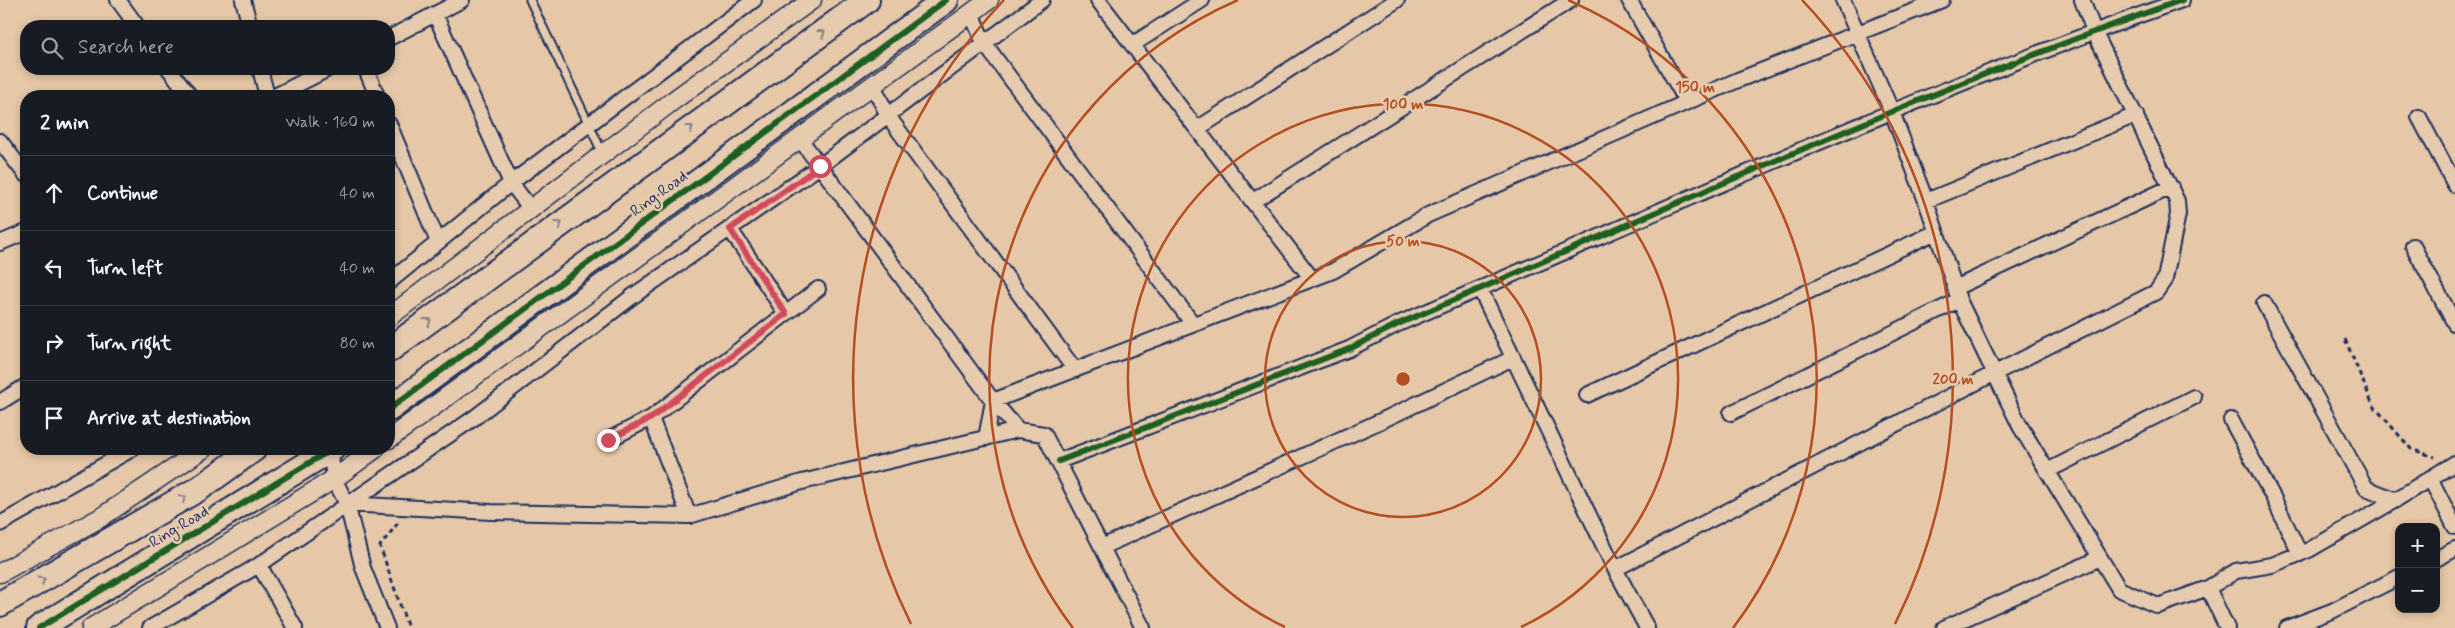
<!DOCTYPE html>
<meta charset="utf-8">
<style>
:root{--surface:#171b24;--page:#20242c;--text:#f1f3f6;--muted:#9ea1a6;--line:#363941}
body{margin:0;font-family:Mynerve,sans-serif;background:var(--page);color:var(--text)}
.controls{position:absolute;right:15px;bottom:15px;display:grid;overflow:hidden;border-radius:10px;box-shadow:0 2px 8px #0003}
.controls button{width:45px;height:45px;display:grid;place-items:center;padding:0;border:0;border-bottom:1px solid var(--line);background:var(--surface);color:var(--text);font:25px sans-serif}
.stop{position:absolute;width:15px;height:15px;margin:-11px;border:4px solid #d1495b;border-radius:50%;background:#fff}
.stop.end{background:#d1495b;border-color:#fff;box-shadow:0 1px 5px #0008}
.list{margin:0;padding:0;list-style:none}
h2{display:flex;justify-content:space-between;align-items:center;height:65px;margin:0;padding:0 20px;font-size:21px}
h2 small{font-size:16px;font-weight:400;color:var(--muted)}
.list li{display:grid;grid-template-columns:32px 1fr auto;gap:15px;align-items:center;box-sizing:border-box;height:75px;padding:0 20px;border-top:1px solid var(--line)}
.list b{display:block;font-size:19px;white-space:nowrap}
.list em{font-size:16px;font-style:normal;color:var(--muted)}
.icon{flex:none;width:28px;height:28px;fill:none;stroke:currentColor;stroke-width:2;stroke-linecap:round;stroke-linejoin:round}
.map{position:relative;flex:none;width:2455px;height:628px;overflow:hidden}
.search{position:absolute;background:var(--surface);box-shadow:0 2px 8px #0003;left:20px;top:20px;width:375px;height:55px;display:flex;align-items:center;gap:12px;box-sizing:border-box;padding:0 18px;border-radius:20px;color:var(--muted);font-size:19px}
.panel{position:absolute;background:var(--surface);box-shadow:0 2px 8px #0003;left:20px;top:90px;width:375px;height:365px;border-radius:20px}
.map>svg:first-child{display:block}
</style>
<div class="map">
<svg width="2455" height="628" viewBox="0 0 2455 628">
<rect width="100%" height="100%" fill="#e6c7a7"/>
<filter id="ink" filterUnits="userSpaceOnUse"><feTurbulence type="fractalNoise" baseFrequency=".02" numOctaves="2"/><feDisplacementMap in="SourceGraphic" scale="10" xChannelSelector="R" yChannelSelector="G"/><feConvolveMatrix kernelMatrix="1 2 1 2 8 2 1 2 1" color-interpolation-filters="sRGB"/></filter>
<g filter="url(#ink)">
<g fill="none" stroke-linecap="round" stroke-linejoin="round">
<defs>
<path id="service" d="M530,0L603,154"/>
<path id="minor" d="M118,0L137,26
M243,0L250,26
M1098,0L1312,279
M1629,0L1687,102
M1843,0L1892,112L1926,201L1959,300L2020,426L2119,589L2158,606L2208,588L2236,571L2272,565L2309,550L2392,502L2455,463
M971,13L984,43L1193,324
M435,14L511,183L531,209
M389,38L462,0
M1132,45L1202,0
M169,69L190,96
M260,69L267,96
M366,69L377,96
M873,85L888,116L1075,370
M275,96L328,69
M2419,117L2455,185
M389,124L438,242
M1197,129L1397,0
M800,139L993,401L1018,430
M0,141L26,175
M1253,201L1571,0
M1926,201L2136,115
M730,229L786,314
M0,243L26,232
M2413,246L2455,324
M389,282L511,183L754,0
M1955,288L2171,187
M1480,289L1615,569L1647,628
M2264,303L2366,488L2396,500
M1587,395L1936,232
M993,401L1333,271L1428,215L1738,80L1942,0
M0,402L26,386
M1731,413L1959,300
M651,418L689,516
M2231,420L2273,497L2300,554
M986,438L993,401
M608,440L651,418L818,289
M330,449L334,479L347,504L491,512L689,516L802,482L1018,430L1044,434L1143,628
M1059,461L1349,349L1398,324C1658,213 1915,94 2182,0
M2047,471L2194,397
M2430,478L2455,527
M347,504L363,568L387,628
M0,524L132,449
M1102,547L1385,419L1513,358
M2436,559L2455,549
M259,565L295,628
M1615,569L1993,374L2156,292L2165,279L2178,214L2177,201L2094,31L2082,0
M2208,588L2227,628
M150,628L259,565L474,418L633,296L820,166L1042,0
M1944,628L2100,558
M2287,628L2332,611L2399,577"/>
<path id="tertiary" d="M389,317L674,100L812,0
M389,439L989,0
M0,573L100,518L203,449
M91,628L334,479L375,449"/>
<path id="trunk" d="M389,350L867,0
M389,409L946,0
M0,604L200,488L254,449
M39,628L332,449"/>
</defs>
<use href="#service" stroke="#1b2f5e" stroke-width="11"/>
<use href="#minor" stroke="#1b2f5e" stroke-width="18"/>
<use href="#tertiary" stroke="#1b2f5e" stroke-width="21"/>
<use href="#trunk" stroke="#1b2f5e" stroke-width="28"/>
<path stroke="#1b2f5e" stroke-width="3" stroke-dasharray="5 4" stroke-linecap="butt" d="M2345,339L2373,405L2411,449L2435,457
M398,523L380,546L408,628"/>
<use href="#service" stroke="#e6cbae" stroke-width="7"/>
<use href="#minor" stroke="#e6cbae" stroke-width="14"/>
<use href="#tertiary" stroke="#e6cbae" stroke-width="18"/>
<use href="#trunk" stroke="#e6cbae" stroke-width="24"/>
<defs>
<path id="cycleway" d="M389,409L946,0
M1059,461L1349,349L1398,324C1658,213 1915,94 2182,0
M39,628L332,449"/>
</defs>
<use href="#cycleway" stroke="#e6cbae" stroke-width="9"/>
<use href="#cycleway" stroke="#1b5e20" stroke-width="6"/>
</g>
<defs><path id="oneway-chevron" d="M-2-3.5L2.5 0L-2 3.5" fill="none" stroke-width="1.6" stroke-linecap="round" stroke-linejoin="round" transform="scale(1.25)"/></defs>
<g stroke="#807d86">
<use href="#oneway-chevron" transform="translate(822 33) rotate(-36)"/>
<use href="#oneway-chevron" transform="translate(690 128) rotate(-36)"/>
<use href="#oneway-chevron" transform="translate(559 224) rotate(-36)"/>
<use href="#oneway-chevron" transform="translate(428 321) rotate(-36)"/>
<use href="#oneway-chevron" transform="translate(183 498) rotate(-30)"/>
<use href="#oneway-chevron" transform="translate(42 580) rotate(-30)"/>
</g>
</g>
<g fill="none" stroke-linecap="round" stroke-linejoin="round" filter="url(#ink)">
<path stroke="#d1495b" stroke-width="6" d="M608,440L651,418L786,314L730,229L820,166"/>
</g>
<g fill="none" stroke="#b54e20" stroke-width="2.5">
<circle cx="1403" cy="379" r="138"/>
<path d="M1285 627A275 275 0 1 1 1521 627"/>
<path d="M1073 628A413 413 0 0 1 1238 0M1568 0A413 413 0 0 1 1733 628"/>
<path d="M911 624A550 550 0 0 1 1004 0M1802 0A550 550 0 0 1 1895 624"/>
</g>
<g text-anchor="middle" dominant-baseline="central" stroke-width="5" stroke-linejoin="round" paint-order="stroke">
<g font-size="16" fill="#1b2f5e" stroke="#e6cbae">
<text transform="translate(659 194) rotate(-36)">Ring Road</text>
<text transform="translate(179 527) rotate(-31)">Ring Road</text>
</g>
</g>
<circle cx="1403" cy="379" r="8" fill="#b54e20" stroke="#e6cbae" stroke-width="2.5"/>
<g font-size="15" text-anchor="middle" font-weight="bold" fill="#b54e20" stroke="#e6cbae" stroke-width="5" stroke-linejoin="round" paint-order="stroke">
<text x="1695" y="92">150 m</text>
<text x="1403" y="109">100 m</text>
<text x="1403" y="246">50 m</text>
<text x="1953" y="384">200 m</text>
</g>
</svg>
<div class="controls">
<button>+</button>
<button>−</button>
</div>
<div class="stop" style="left:820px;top:166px"></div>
<div class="stop end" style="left:608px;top:440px"></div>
<div class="search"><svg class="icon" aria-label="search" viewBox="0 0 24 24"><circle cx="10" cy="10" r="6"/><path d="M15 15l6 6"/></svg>Search here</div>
<section class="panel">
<h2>2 min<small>Walk · 160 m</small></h2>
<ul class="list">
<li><svg class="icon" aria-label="ahead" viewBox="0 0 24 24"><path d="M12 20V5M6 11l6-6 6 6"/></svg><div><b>Continue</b></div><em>40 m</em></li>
<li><svg class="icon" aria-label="left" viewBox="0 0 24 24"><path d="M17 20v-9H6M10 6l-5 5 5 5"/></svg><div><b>Turn left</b></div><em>40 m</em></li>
<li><svg class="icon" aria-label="right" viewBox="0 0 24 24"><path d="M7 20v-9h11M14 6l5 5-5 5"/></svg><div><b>Turn right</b></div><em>80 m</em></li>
<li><svg class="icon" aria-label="arrive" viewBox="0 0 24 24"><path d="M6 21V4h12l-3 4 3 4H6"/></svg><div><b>Arrive at destination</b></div></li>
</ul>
</section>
</div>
